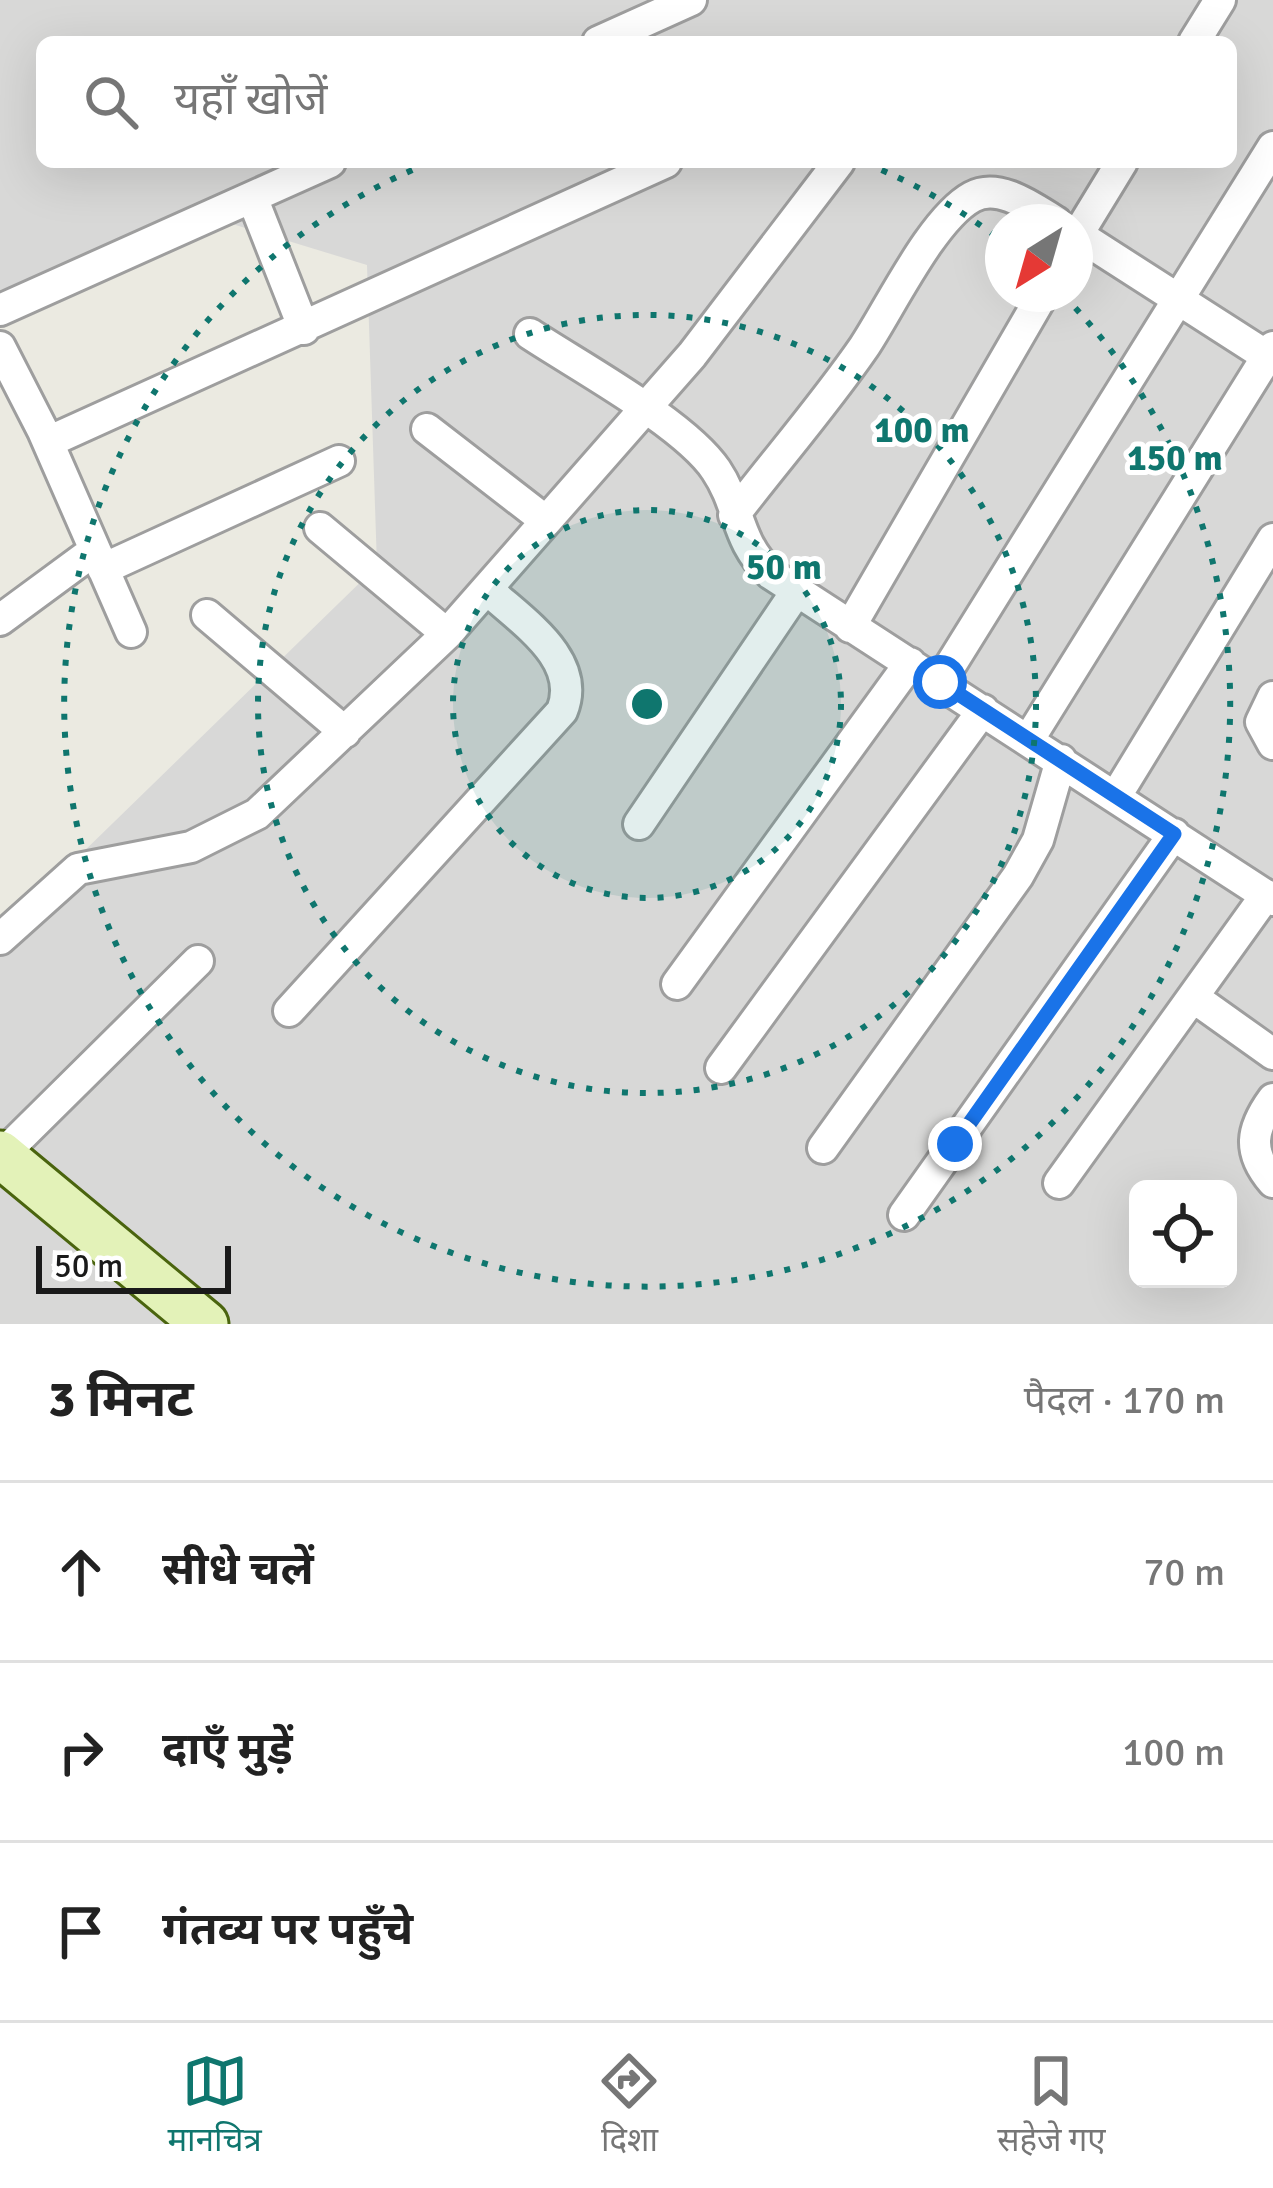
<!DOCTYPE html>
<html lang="hi">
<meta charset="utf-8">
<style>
:root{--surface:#fff;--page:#f6f6f6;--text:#222;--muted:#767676;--line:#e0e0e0;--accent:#0f766e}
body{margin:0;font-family:Signika,"Noto Sans Devanagari",sans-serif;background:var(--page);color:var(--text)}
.controls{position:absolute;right:36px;bottom:36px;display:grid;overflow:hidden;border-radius:18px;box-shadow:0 12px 48px #0002}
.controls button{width:108px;height:108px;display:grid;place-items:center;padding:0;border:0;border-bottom:3px solid var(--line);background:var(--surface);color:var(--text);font:60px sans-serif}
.compass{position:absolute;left:985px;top:204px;width:108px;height:108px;border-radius:50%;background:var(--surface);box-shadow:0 12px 48px #0002;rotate:217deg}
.scale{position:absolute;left:36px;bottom:30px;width:195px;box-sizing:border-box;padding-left:12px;border:6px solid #1a1a1a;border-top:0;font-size:33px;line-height:42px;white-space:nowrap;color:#1a1a1a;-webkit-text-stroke:9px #fff;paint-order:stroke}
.stop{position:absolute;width:36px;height:36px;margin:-27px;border:9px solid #1a73e8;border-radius:50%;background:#fff}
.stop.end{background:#1a73e8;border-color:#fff;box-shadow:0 3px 12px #0008}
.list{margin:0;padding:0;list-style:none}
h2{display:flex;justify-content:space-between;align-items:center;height:156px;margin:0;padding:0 48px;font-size:51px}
h2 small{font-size:39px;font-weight:400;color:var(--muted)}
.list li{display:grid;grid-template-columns:78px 1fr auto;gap:36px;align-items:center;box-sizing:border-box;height:180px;padding:0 48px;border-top:3px solid var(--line)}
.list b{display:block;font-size:45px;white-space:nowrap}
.list em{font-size:39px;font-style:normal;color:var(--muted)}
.icon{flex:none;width:66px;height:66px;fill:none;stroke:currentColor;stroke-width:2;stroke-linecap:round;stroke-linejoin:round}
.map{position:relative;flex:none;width:1273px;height:1324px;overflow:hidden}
.search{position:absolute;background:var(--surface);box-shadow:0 12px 48px #0002;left:36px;right:36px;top:36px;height:132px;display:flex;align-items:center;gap:30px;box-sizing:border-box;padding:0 42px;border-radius:18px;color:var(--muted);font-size:45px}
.sheet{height:696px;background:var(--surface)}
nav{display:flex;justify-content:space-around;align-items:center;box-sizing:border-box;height:168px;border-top:3px solid var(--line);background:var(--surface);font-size:33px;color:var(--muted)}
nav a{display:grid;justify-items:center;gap:6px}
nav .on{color:var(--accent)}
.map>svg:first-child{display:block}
</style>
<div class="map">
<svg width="1273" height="1324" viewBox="0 0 1273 1324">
<rect width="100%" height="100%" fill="#ebeae1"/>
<path fill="#d8d8d7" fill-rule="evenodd" d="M0,0H1273V1324H0V933L377,566L367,265L216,219L0,290ZM42,42H1231V162H42ZM1003,222H1075V294H1003ZM1138,1189H1228V1279H1138Z"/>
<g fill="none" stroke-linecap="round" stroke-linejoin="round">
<defs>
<path id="street" d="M598,42L691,0
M1194,42L1220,0
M252,197L304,329
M1075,233L1273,360
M1075,239L1122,162
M0,310L330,162
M530,334C580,367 685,424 716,470C741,507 735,540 771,574L1273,900
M0,347L43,431L131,632
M427,429L546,521
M48,442L666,162
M734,515C777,459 824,405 864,347C890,308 932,219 972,197C999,182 1033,208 1056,222
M320,528L447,634
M103,569L339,461
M207,615L345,732
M0,620L95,550
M850,627L1043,294
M940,682L1273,147
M1273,697L1261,722L1273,744
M1029,739L1273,347
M1116,796L1273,539
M639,824L796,592
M0,939L78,869L191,847L257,814L447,634L692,355L839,162
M677,984L910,663
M1193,997L1273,1054
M289,1011L562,711C583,659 521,621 487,589
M721,1068L983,710
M1273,1099C1251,1129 1247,1152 1273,1182
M823,1148L1018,876L1038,840L1061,760
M2,1155L198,961
M1059,1183L1266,895
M904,1215L1174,834"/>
<path id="secondary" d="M0,1154L205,1324"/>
</defs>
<use href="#street" stroke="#9e9e9e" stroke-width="36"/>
<use href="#secondary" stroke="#4a640e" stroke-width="51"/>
<use href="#street" stroke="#fff" stroke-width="30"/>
<use href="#secondary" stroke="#e3f2b8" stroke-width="45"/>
</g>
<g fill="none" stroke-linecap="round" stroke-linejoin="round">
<path stroke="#1a73e8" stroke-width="15" d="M940,682L1174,834L955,1144"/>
</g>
<circle cx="647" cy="704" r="194" fill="#0f766e" fill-opacity=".12"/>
<g fill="none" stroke="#0f766e" stroke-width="6" stroke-dasharray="6 12">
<circle cx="647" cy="704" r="194"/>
<circle cx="647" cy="704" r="389"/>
<path d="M865 163A583 583 0 0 1 1002 241M1063 295A583 583 0 1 1 429 163"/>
</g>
<circle cx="647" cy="704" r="18" fill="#0f766e" stroke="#fff" stroke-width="6"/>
<g font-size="36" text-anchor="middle" font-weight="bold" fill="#0f766e" stroke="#fff" stroke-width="10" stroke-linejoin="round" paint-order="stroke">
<text x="922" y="442">100 m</text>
<text x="1175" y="470">150 m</text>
<text x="784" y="579">50 m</text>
</g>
</svg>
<div class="controls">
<button><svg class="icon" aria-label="locate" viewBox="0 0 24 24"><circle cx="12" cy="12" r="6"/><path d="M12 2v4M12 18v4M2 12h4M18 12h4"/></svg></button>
</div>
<svg class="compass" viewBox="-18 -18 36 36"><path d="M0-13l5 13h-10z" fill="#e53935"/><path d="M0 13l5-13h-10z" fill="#767676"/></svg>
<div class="scale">50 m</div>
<div class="stop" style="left:940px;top:682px"></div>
<div class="stop end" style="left:955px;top:1144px"></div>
<div class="search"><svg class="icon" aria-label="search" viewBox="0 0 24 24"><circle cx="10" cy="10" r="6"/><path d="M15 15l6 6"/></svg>यहाँ खोजें</div>
</div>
<section class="sheet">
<h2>3 मिनट<small>पैदल · 170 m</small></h2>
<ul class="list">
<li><svg class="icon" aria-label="ahead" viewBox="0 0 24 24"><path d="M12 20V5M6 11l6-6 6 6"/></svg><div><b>सीधे चलें</b></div><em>70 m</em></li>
<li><svg class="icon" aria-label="right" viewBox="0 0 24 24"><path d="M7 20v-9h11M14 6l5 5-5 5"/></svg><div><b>दाएँ मुड़ें</b></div><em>100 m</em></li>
<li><svg class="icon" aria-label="arrive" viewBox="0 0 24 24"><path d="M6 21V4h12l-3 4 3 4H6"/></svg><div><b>गंतव्य पर पहुँचे</b></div></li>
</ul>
</section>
<nav>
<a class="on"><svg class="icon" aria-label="map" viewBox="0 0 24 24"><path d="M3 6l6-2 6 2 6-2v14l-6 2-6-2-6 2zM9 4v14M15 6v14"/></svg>मानचित्र</a>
<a><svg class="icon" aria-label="directions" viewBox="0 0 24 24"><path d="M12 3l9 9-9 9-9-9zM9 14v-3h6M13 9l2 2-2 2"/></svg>दिशा</a>
<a><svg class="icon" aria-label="saved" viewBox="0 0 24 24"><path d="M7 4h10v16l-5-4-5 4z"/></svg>सहेजे गए</a>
</nav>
